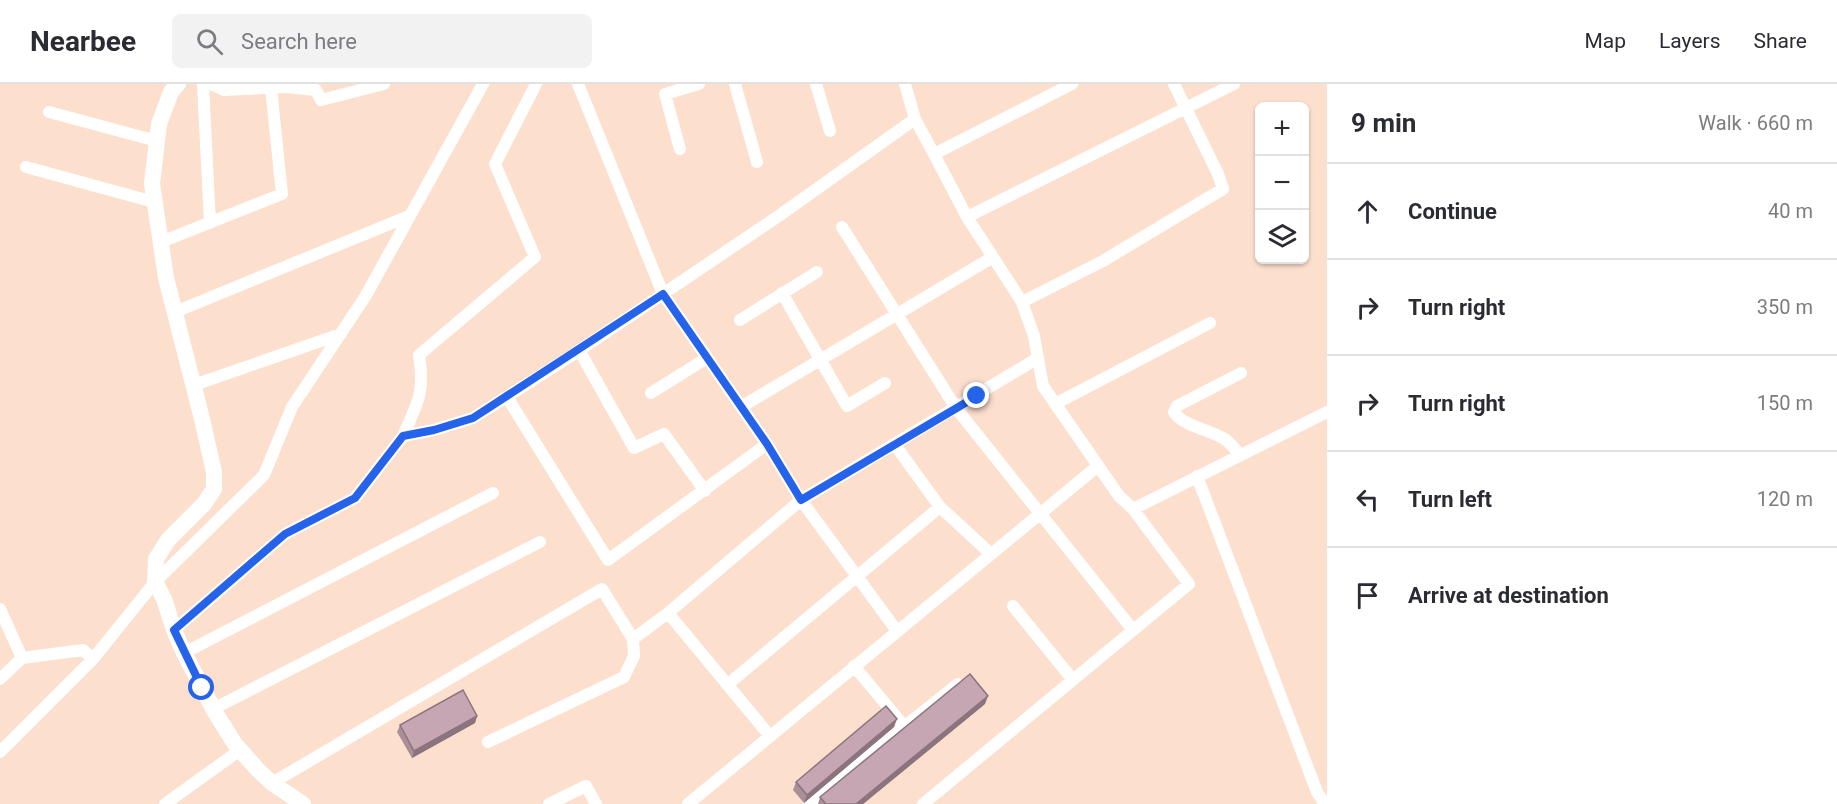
<!DOCTYPE html>
<meta charset="utf-8">
<style>
:root{--surface:#fff;--page:#f2f2f3;--text:#2b2b33;--muted:#7c7c81;--line:#e1e1e2}
body{margin:0;font-family:Roboto,sans-serif;background:var(--page);color:var(--text)}
.controls{position:absolute;right:18px;top:18px;display:grid;overflow:hidden;border-radius:9px;box-shadow:0 2px 4px #0004}
.controls button{width:54px;height:54px;display:grid;place-items:center;padding:0;border:0;border-bottom:2px solid var(--line);background:var(--surface);color:var(--text);font:30px sans-serif}
.stop{position:absolute;width:18px;height:18px;margin:-14px;border:4px solid #2563eb;border-radius:50%;background:#fff}
.stop.end{background:#2563eb;border-color:#fff;box-shadow:0 2px 6px #0008}
.list{margin:0;padding:0;list-style:none}
h2{display:flex;justify-content:space-between;align-items:center;height:78px;margin:0;padding:0 24px;font-size:26px}
h2 small{font-size:20px;font-weight:400;color:var(--muted)}
.list li{display:grid;grid-template-columns:39px 1fr auto;gap:18px;align-items:center;box-sizing:border-box;height:96px;padding:0 24px;border-top:2px solid var(--line)}
.list b{display:block;font-size:22px;white-space:nowrap}
.list em{font-size:20px;font-style:normal;color:var(--muted)}
.icon{flex:none;width:33px;height:33px;fill:none;stroke:currentColor;stroke-width:2;stroke-linecap:round;stroke-linejoin:round}
.map{position:relative;flex:none;width:1327px;height:720px;overflow:hidden}
header{display:flex;align-items:center;gap:36px;box-sizing:border-box;height:84px;padding:0 30px;background:var(--surface);border-bottom:2px solid var(--line)}
header strong{font-size:28px}
nav{display:flex;gap:33px;margin-inline-start:auto;font-size:21px}
.search{width:420px;height:54px;background:var(--page);display:flex;align-items:center;gap:15px;box-sizing:border-box;padding:0 21px;border-radius:9px;color:var(--muted);font-size:22px}
main{display:flex}
aside{flex:1;background:var(--surface)}
.map>svg:first-child{display:block}
</style>
<header>
<strong>Nearbee</strong>
<div class="search"><svg class="icon" aria-label="search" viewBox="0 0 24 24"><circle cx="10" cy="10" r="6"/><path d="M15 15l6 6"/></svg>Search here</div>
<nav><a>Map</a><a>Layers</a><a>Share</a></nav>
</header>
<main>
<div class="map">
<svg width="1327" height="720" viewBox="0 0 1327 720">
<rect width="100%" height="100%" fill="#fddfce"/>
<g fill="none" stroke-linecap="round" stroke-linejoin="round">
<path stroke="#fff" stroke-width="12" d="M203,0L210,139
M211,0L224,6L286,3L316,6L321,16L384,0
M578,0L663,210L767,360
M735,0L757,78
M816,0L830,47
M905,0L915,35L934,70L1072,0
M49,28L157,57
M680,65L665,10L699,0
M934,70L967,133L1022,218L1034,252L1043,302L1119,412L1133,425L1327,328
M26,83L154,118
M967,133L1234,0
M842,143L956,324L1133,546
M161,158L282,110L271,4
M782,209L847,322L885,299
M1022,218L1103,177L1223,105L1218,90L1174,0
M175,228L409,132
M740,236L817,188
M579,266L634,364L664,350L705,407
M194,301L341,250
M651,309L707,274
M507,313L608,476L767,360L801,416L897,547
M1055,320L1210,239
M741,323L993,173
M403,352C418,318 425,309 419,271L535,173L495,80L536,0
M895,361L940,423
M1240,371C1236,366 1231,360 1226,356C1212,346 1182,342 1174,328L1177,322L1241,289
M1197,392L1317,708L1325,720
M1013,522L1073,596
M0,525L22,574L0,595
M668,529L770,652
M174,546L285,450L355,414L403,352L434,346L473,334L571,272L780,131L915,35
M184,569L493,409
M22,574L83,566L93,575
M854,582L904,642
M727,601L940,423L991,470
M213,625L540,458
M488,658L624,593L634,572L633,555
M0,668L93,575L155,498L264,391L292,323L365,213L483,0
M272,699L602,505L633,555L668,529L801,416L1038,274
M809,719L958,600
M165,720L240,666
M549,720L586,702L596,720
M688,720L1098,382
M923,720L1189,500L1133,425"/>
<path stroke="#fff" stroke-width="16" d="M178,0L171,8L159,40L152,100L166,194L202,335L214,388V405L204,420L168,456L156,475L155,498L164,515L174,546L184,569L216,630L235,660L257,685L272,699L303,720"/>
</g>
<path fill="#aa8f99" d="M985,620L863,720H818L820,713Z
M477,632L475,639L412,674L397,648L400,641Z
M894,643L804,719L793,706L796,698Z"/>
<path fill="#8b747d" d="M988,612L985,620L863,720H856Z
M477,632L475,639L412,674L414,667Z
M897,635L894,643L804,719L807,711Z"/>
<path fill="#c6a6b2" stroke="#8b747d" stroke-width="1.5" d="M970,590L988,612L856,720H826L820,713Z
M463,606L477,632L414,667L400,641Z
M886,622L897,635L807,711L796,698Z"/>
<g fill="none" stroke-linecap="round" stroke-linejoin="round">
<path stroke="#2563eb" stroke-width="8" d="M202,604L174,546L285,450L355,414L403,352L434,346L473,334L663,210L767,360L801,416L977,312"/>
</g>
</svg>
<div class="controls">
<button>+</button>
<button>−</button>
<button><svg class="icon" aria-label="layers" viewBox="0 0 24 24"><path d="M12 4l9 5-9 5-9-5zM3 14l9 5 9-5"/></svg></button>
</div>
<div class="stop" style="left:202px;top:604px"></div>
<div class="stop end" style="left:977px;top:312px"></div>
</div>
<aside>
<h2>9 min<small>Walk · 660 m</small></h2>
<ul class="list">
<li><svg class="icon" aria-label="ahead" viewBox="0 0 24 24"><path d="M12 20V5M6 11l6-6 6 6"/></svg><div><b>Continue</b></div><em>40 m</em></li>
<li><svg class="icon" aria-label="right" viewBox="0 0 24 24"><path d="M7 20v-9h11M14 6l5 5-5 5"/></svg><div><b>Turn right</b></div><em>350 m</em></li>
<li><svg class="icon" aria-label="right" viewBox="0 0 24 24"><path d="M7 20v-9h11M14 6l5 5-5 5"/></svg><div><b>Turn right</b></div><em>150 m</em></li>
<li><svg class="icon" aria-label="left" viewBox="0 0 24 24"><path d="M17 20v-9H6M10 6l-5 5 5 5"/></svg><div><b>Turn left</b></div><em>120 m</em></li>
<li><svg class="icon" aria-label="arrive" viewBox="0 0 24 24"><path d="M6 21V4h12l-3 4 3 4H6"/></svg><div><b>Arrive at destination</b></div></li>
</ul>
</aside>
</main>
